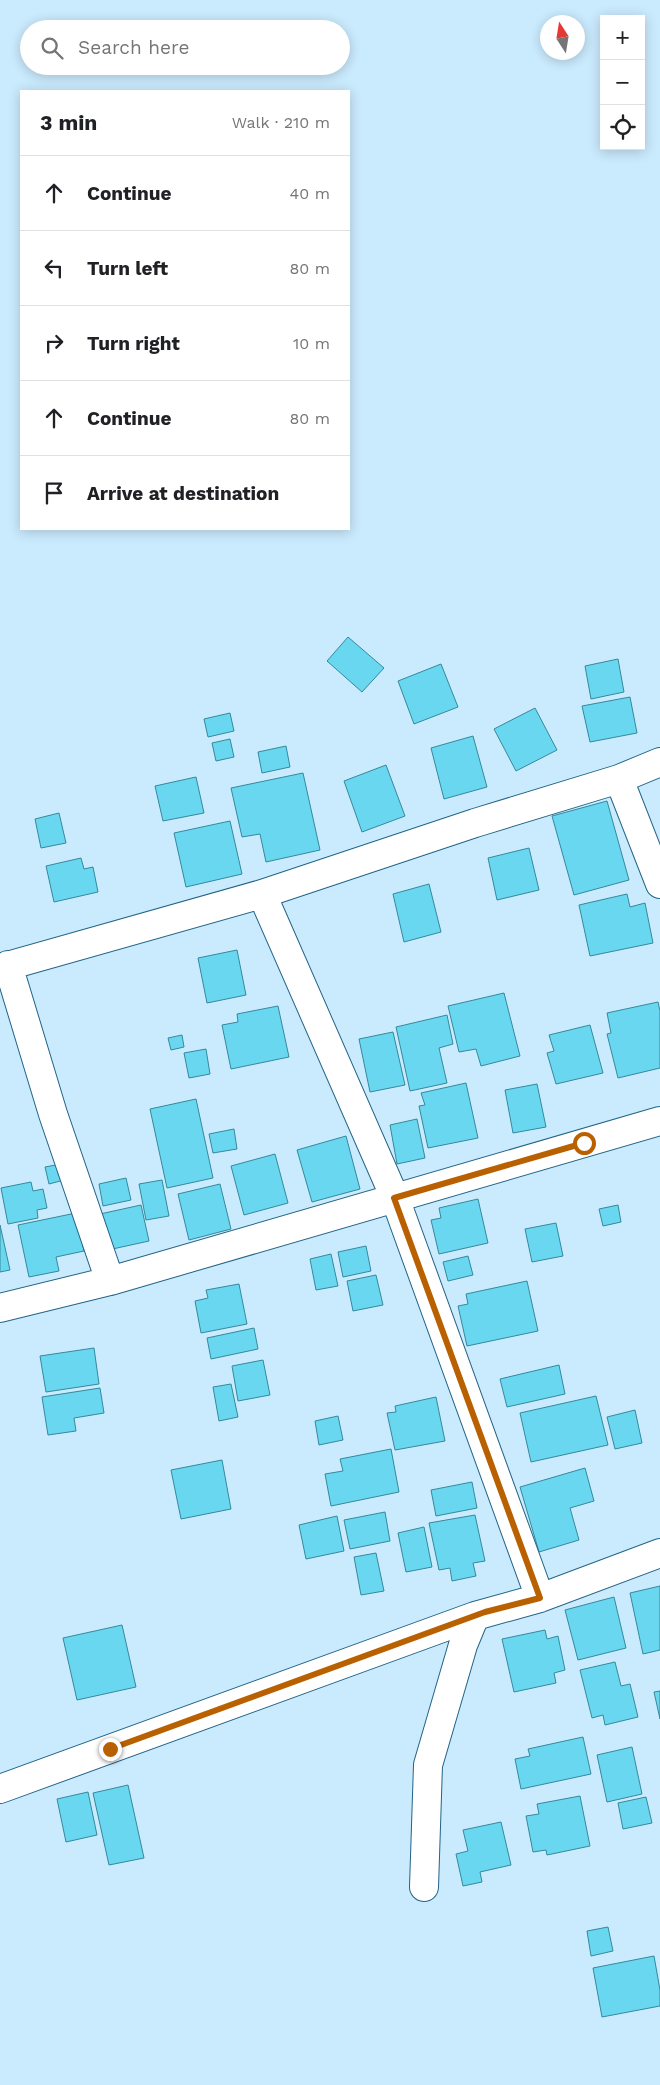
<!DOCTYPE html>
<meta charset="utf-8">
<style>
:root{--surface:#fff;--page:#f2f2f2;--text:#202124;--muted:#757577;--line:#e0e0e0}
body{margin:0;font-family:"Work Sans",sans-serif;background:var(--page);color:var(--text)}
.controls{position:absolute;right:15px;top:15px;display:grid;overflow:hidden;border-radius:0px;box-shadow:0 2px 12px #0003}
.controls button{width:45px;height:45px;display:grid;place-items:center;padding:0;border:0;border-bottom:1px solid var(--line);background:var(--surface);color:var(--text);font:25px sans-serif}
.compass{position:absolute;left:540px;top:15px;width:45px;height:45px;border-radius:50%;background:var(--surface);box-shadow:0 2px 12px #0003;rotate:348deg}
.stop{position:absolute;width:15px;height:15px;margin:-11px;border:4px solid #b96000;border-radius:50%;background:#fff}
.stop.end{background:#b96000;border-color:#fff;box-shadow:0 1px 5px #0008}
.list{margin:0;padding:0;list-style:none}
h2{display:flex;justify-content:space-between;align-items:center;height:65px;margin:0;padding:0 20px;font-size:21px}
h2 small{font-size:16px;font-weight:400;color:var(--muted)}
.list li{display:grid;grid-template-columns:32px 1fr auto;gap:15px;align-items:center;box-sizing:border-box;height:75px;padding:0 20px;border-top:1px solid var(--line)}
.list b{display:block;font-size:19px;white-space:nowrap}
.list em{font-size:16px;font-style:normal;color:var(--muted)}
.icon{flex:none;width:28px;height:28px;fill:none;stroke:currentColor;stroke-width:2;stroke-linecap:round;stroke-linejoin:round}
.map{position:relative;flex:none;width:660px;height:2085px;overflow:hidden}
.search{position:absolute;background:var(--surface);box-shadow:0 2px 12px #0003;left:20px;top:20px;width:330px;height:55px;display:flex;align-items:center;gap:12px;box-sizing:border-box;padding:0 18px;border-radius:28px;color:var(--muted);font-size:19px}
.panel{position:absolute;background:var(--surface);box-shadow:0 2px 12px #0003;left:20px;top:90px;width:330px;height:440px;border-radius:0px}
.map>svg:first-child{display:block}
</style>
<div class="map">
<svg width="660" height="2085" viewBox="0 0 660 2085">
<rect width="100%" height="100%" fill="#caeafd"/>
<path fill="#6ad7f1" stroke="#34899c" d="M348,637L384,668L362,692L327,661Z
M618,659L624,692L591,699L585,666Z
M441,664L458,707L414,724L398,681Z
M630,697L637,733L590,742L582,706Z
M535,708L557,750L516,771L494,729Z
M230,713L234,731L208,737L204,719Z
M473,736L487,787L444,799L431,748Z
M230,739L234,757L216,761L212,743Z
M286,746L290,767L262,773L258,752Z
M386,765L405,816L362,832L344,781Z
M303,773L320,850L266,862L260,834L242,837L231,788Z
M196,777L204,813L163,821L155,786Z
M607,801L629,880L574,895L552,816Z
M59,813L66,843L41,848L35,819Z
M230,821L242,874L186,887L174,833Z
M529,848L539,890L497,900L488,858Z
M81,858L84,869L93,867L98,892L54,902L46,866Z
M429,884L441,932L404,942L393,894Z
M627,894L630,907L645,903L653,943L590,956L579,905Z
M237,950L246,995L207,1003L198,958Z
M504,993L520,1056L481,1066L476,1049L459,1052L448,1006Z
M658,1002L660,1011V1068L618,1078L607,1034L611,1033L607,1013Z
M278,1006L289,1057L231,1069L222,1025L238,1022L237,1014Z
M447,1015L453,1044L439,1048L447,1083L410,1091L396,1027Z
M590,1025L603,1073L556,1084L547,1053L554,1051L549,1035Z
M393,1032L405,1085L370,1092L359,1039Z
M182,1035L184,1047L171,1050L168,1038Z
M206,1049L210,1074L189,1078L184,1053Z
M466,1083L478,1138L428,1148L419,1106L425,1105L421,1093Z
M537,1084L546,1127L513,1133L505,1090Z
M196,1099L213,1178L167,1188L150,1109Z
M417,1119L425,1158L397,1164L390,1125Z
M234,1129L237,1149L213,1153L209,1134Z
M346,1136L360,1189L312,1202L297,1150Z
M275,1154L288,1203L244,1215L231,1166Z
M61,1164L64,1180L49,1184L45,1167Z
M126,1178L131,1200L103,1206L99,1184Z
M162,1180L169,1216L146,1220L139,1184Z
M31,1182L33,1191L43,1189L47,1208L37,1210L38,1218L8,1224L1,1188Z
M220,1184L231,1229L189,1240L178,1194Z
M478,1199L488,1243L439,1254L431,1220L441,1218L439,1208Z
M141,1205L149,1241L108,1250L100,1214Z
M618,1205L621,1222L603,1226L599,1209Z
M76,1213L84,1251L56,1257L59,1271L29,1277L18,1225Z
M556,1223L563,1256L532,1262L525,1229Z
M0,1225L10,1270L0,1272Z
M366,1246L371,1271L343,1277L338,1252Z
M331,1254L338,1286L316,1290L310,1259Z
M468,1256L473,1275L448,1281L443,1262Z
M376,1275L383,1305L353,1311L347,1281Z
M527,1281L538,1331L467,1346L458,1306L468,1304L466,1294Z
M239,1284L247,1324L201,1333L195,1301L208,1298L206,1290Z
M254,1328L258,1349L211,1359L207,1338Z
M94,1348L99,1384L46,1392L40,1356Z
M263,1360L270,1395L238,1401L232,1366Z
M559,1365L565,1394L507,1407L500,1379Z
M231,1384L238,1417L219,1421L213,1387Z
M100,1388L104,1413L74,1418L76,1431L48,1435L42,1397Z
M596,1396L608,1445L531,1462L520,1413Z
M436,1397L445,1441L395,1450L387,1413L396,1412L395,1406Z
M635,1410L642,1443L615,1449L607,1417Z
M338,1416L343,1440L319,1445L315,1421Z
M391,1449L399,1492L331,1506L325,1474L343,1471L340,1459Z
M222,1460L231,1509L181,1519L171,1470Z
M585,1468L594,1501L570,1508L579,1540L539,1552L520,1487Z
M472,1482L477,1508L436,1516L431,1490Z
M385,1512L390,1541L350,1549L344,1520Z
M475,1515L485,1561L473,1563L476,1576L452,1581L450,1568L439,1570L429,1523Z
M337,1516L344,1551L306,1559L299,1525Z
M424,1527L432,1567L406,1572L398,1533Z
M376,1553L384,1591L361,1595L354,1557Z
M660,1586V1650L643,1654L630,1593Z
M614,1597L626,1648L578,1660L565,1610Z
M122,1625L136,1687L77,1700L63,1638Z
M545,1630L547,1639L558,1636L565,1670L554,1673L556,1683L514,1692L502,1639Z
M615,1662L621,1686L630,1684L638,1717L605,1725L603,1715L592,1718L580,1670Z
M660,1691V1719L654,1692Z
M583,1737L591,1774L521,1789L515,1759L530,1756L528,1749Z
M632,1747L642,1794L607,1802L597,1755Z
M128,1785L144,1858L109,1865L93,1793Z
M88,1792L97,1835L66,1842L57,1799Z
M580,1796L590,1846L547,1855L546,1850L533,1852L526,1816L539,1814L537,1804Z
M646,1797L652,1823L623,1829L618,1803Z
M501,1822L511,1865L480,1872L482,1882L463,1886L456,1854L468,1851L463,1830Z
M608,1927L613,1951L591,1956L587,1931Z
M654,1956L660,1990V2006L602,2017L593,1968Z"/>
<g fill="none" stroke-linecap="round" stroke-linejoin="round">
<defs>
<path id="minor" d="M619,779L660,884
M262,894L395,1198L540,1598
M8,965L53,1114L110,1281
M0,968L262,894L475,823L619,779L660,762
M0,1308L110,1281L660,1121
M0,1789L475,1616
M424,1887L428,1765L463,1645L475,1616L540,1598L660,1553"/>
</defs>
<use href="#minor" stroke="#236486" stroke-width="30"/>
<use href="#minor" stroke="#fff" stroke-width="28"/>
</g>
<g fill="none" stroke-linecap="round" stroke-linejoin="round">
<path stroke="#b96000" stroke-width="6" d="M110,1749L485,1612L540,1598L394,1198L584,1143"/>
</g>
</svg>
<div class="controls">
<button>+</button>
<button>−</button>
<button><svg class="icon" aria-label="locate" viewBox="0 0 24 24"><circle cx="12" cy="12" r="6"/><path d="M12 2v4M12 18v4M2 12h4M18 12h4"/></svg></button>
</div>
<svg class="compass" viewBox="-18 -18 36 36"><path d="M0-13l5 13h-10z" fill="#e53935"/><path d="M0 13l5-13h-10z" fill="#757577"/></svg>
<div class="stop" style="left:584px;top:1143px"></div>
<div class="stop end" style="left:110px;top:1749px"></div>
<div class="search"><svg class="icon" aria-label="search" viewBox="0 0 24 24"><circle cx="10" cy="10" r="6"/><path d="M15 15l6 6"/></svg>Search here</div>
<section class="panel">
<h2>3 min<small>Walk · 210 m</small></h2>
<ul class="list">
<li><svg class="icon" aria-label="ahead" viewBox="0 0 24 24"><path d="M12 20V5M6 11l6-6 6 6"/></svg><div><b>Continue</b></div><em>40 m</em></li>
<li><svg class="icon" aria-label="left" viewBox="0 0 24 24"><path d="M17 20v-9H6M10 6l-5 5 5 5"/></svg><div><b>Turn left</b></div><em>80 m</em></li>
<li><svg class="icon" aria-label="right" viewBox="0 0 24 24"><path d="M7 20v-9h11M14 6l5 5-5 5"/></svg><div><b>Turn right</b></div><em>10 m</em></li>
<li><svg class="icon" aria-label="ahead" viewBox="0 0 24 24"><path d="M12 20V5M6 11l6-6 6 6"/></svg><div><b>Continue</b></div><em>80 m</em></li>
<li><svg class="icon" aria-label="arrive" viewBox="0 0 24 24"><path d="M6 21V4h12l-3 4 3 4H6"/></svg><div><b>Arrive at destination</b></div></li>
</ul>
</section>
</div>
